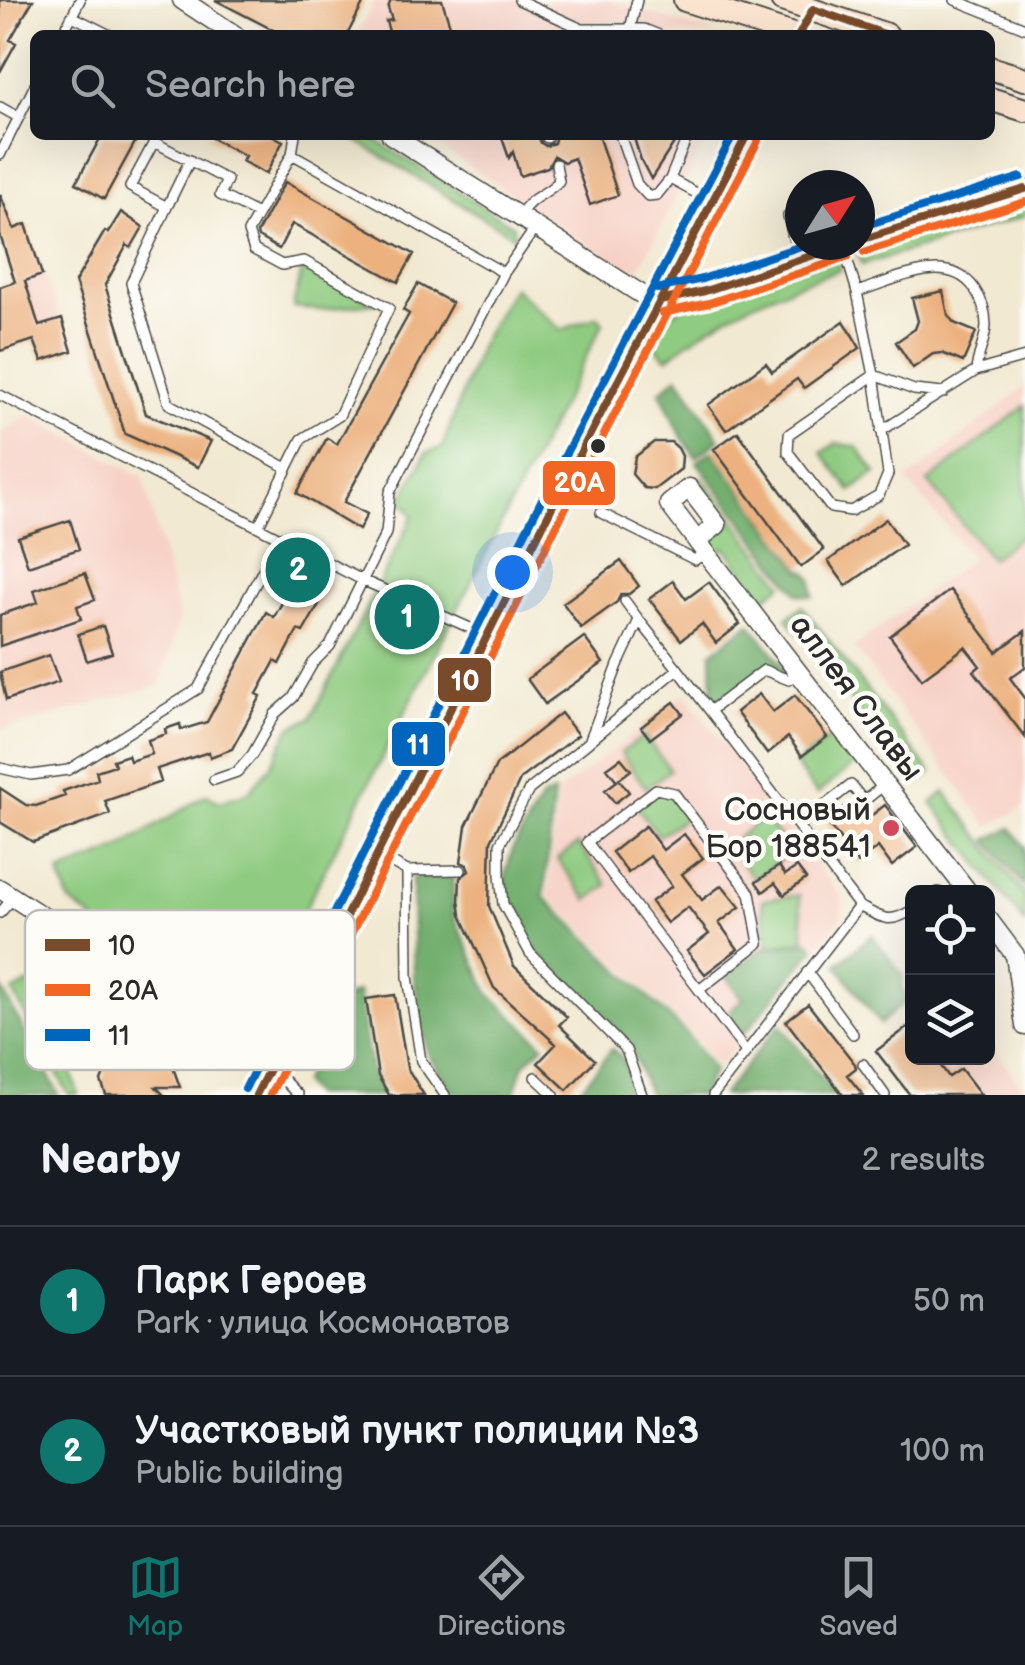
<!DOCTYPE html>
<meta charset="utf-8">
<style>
:root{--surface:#171b24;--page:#242831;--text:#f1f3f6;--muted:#9ea1a6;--line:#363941;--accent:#0f766e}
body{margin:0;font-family:"Balsamiq Sans",sans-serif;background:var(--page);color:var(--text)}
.controls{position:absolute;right:30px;bottom:30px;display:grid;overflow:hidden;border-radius:15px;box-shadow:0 10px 40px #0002}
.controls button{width:90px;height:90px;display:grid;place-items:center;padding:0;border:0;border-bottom:2px solid var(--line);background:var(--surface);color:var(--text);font:50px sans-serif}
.compass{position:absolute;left:785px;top:170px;width:90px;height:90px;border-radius:50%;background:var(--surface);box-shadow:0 10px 40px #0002;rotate:53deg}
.you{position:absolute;left:512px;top:572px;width:35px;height:35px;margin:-25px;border:8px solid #fff;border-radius:50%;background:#1a73e8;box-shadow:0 0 0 15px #1a73e833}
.badge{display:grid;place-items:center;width:65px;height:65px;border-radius:50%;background:var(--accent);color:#fff;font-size:32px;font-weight:700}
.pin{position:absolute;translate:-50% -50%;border:5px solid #fff;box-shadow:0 2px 10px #0006}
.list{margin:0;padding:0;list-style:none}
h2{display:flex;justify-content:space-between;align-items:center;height:130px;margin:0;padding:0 40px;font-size:42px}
h2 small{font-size:32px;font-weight:400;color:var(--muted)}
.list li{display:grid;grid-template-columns:65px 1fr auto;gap:30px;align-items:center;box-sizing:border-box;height:150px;padding:0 40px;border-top:2px solid var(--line)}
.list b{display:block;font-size:38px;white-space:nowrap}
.list p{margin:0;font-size:32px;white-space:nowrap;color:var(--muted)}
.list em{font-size:32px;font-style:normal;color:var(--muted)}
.icon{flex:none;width:55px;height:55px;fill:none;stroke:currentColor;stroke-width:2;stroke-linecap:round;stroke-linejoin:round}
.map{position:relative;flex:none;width:1025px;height:1095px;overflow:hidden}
.search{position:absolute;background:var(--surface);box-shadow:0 10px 40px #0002;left:30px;right:30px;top:30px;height:110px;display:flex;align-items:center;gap:25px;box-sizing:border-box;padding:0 35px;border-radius:15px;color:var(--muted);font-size:38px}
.sheet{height:430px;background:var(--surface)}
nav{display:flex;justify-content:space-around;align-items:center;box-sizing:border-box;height:140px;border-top:2px solid var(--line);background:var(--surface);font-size:28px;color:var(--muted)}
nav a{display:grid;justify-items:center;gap:5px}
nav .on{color:var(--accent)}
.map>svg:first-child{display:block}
</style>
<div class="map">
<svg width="1025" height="1095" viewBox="0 0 1025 1095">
<rect width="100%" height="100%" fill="#fdfcf7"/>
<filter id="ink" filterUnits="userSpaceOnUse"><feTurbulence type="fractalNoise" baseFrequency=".01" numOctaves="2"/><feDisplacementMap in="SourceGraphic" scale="20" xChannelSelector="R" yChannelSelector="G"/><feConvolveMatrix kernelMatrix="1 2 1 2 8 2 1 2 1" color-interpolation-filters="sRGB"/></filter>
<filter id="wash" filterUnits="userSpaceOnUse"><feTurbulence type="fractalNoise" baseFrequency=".0048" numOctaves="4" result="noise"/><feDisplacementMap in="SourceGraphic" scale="40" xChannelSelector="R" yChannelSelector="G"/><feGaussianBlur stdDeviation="2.25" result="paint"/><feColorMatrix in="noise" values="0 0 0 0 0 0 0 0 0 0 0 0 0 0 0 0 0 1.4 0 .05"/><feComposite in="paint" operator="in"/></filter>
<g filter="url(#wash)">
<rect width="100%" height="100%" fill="#f2e9d2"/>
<path fill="#f7d1c6" d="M375,0H607L718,35H357Z
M422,135H709L635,276Z
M8,212L14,228L26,224L72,351L42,361L34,340L0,351V287L15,281L0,235V215Z
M1025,387V806L989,827L854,647L972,558L907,480Z
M29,415L143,477L179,617L160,685L0,731V434Z
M685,694L843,899L841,920L718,1067L690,1031L548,895L558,793Z
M912,1024V1058H988V1040L1025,1091L1020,1095H910L876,1051Z"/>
<path fill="#8fcb80" stroke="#5d7b56" stroke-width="2.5" d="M347,135H367L513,226L515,237Z
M1025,202V216L862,265L858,252Z
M835,253L840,270C769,293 727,311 667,358L646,338L661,320L694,300Z
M303,266L374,303L320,310L293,307Z
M513,287L561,330L598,316L603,323L246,1025L95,928L93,919L69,901L60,873L117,850L206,795L220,802L249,792L271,765L290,728L311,718L413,516L402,499L426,453L442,448L480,345Z
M1025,406V532L991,559L928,482Z
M836,443L857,447L876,473L851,491L822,453Z
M701,477L783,584L764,599L725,547L712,557L700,542L720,525L696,493Z
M802,606L931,773L916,784L787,618Z
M837,732L859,761L817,794L795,765Z
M644,736L670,770L646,788L621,753Z
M656,790L673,795L688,815L659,836L636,806Z
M945,792L1025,895V923L932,803Z
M764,817L791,852L754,879L728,845Z
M578,844L608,885L588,900L557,859Z
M799,895L805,941L768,946L762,900Z
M29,983L73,1031L68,1035L78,1046L71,1069L78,1095H69L13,992Z"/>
<path fill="#73af6e" stroke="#4f6d4c" stroke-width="2.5" d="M678,376L720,439L696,457L683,439L660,392Z
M712,451L802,571L805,570L812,579L813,596L798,594L697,462Z
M750,623L791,676L764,669L713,707L712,652Z
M554,793L544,897L686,1033L714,1070L701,1095H649L630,1045L534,949L508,901L505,875L513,848L542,798Z
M1011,828L1025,847V887L987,840Z
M412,877L453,878V914L490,995L544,1045L524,1064L514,1095H456L428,1055L414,977Z
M872,935L903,976L901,988L908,999L880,1024L837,965Z
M809,941L815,948L743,1035L727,1013L743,999L726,976L763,948Z
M0,986L59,1095H0Z
M358,992L371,1070L382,1095H312L302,1083L342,999Z
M780,1024L835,1095H722Z
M612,1049L621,1056L636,1095H576Z"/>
<g id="blocks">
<path fill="#ecb17e" d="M0,0H33L10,40L16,43L0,72Z
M215,0H365L347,35H283Z
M391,0H442L453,35H390L386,21L392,20L388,8Z
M102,135H139L104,199L76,183Z
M206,135H271L283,141L266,174L242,161L245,156Z
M501,135H538L541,143L546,146L554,143L556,135H598L618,195L590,205L574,158L564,162L554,156L548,167L520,176L513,152L509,158Z
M633,135H679L651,179L641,160Z
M285,182L414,254L398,282L292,224L279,249L258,237L257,233Z
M0,194L14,229L26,224L42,275L25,281L39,326L62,319L72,351L42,361L34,340L0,351V287L15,282L0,235Z
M121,212L143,227L131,248L127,245L105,285L146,414L211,441L198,467L125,434L75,282L105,231L108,233Z
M418,284L452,303L344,502L367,514L359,530L297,493L327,438L337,444L409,314L403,310Z
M943,291L948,315L954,323L976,332L963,362L942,353L933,354L913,368L896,342L915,329L918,321L912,298Z
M844,321L860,348L804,388L797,379L726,430L708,405L766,363L772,372Z
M738,432L824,550L801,567L714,449Z
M654,442H671L678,448L682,456L681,469L655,489L644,488L632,474L635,457Z
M886,519L904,545L846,586L828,561Z
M70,520L79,549L28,566L18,537Z
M621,561L639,586L629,594H621L617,602L581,628L563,603Z
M296,566L330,585L303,632L298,630L280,664L275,661L257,694L261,696L232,749L210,757L209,752L157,769L161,782L105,801L110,814L33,842L0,822V788L26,805L36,806L65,796L63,791L98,779L96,771L115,765L113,760L128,755L130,761L152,754L148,740L166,734L165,729L180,724L181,730L207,722L266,612L274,617L288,592L283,589Z
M85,573L95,600L77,606L81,619L0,646V615L38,602L34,590Z
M673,581L686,599L709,582L740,624L716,643L702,624L681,640L649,599Z
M950,590L997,652L1025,631V667L1010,678L1025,698V737L974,671L980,666L965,647L922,679L890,636Z
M103,626L112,653L87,661L78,634Z
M584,637L603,663L545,704L527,679Z
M49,655L59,682L6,700L0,672Z
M759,694L773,712L795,695L827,737L802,756L788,737L767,754L736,712Z
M674,702L683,714L650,739L641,727Z
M561,713L578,735L521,778L491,841L489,906L514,966L567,1017L559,1025L595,1060L567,1090L538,1063L556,1044L494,988L461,915L459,901L460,878L469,871L467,865L461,862L466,826L497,764Z
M621,758L631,770L619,779L629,792L615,803L605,790L617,781L607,768Z
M850,803L864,821L885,805L917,847L892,866L878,847L858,863L826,821Z
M645,826L663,850L684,834L703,858L682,874L702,900L722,885L740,907L719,923L738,949L705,974L687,951L709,934L688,907L667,923L651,902L672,886L650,856L628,873L612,852Z
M779,866L785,875L797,867L806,879L784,895L775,883L763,892L756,882Z
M395,995L407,1068L424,1095H389L378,1076L366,999Z
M808,1004L855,1064L856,1068L847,1075L863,1095H843L786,1021Z
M912,1024V1058H935L949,1077L961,1069L981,1095H910L876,1051Z
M146,1039V1044L157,1048L170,1059L180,1087H156L164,1095H106L101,1081L109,1062L122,1050Z"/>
</g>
</g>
<g filter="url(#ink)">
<use href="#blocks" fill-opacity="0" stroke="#494844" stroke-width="2.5"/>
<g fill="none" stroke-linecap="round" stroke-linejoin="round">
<defs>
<path id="lane" d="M519,0L582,29H644L659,35
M955,0L1025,28
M72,16L110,35
M630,29L637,0
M62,35L80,0
M0,107L18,117
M546,135L547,138
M620,135L637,184L648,196L657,195L670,179L709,200
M292,154L504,273
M0,155L35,85
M670,179L688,135
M167,207L190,160
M258,214L220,195L227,180L154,142L130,187L167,207L131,283L169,404L287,468
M520,215C532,195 545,196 559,181L556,164
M788,216L798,259
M843,245L857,292L874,375L888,474L879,495L851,511L831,508L788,452L789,434L874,375
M857,292C892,281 947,251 974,288C981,298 986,312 986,325C986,340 977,355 976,371
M874,375L914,390L943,393
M0,395L362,580L486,635
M881,431L976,371L1025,357
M601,513L695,560L705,553
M259,525L302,439L339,416L389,308L304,261L282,265L254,250L248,232L292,154L295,135
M625,601L639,620L618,665L589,742L529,790L500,844V875L503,904L530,953L626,1050L642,1095
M639,620L678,669
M711,710L764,670L789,680L799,673
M591,740L678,669L859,906C882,918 889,925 912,910
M0,768L31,775L68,770L198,689L281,537
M214,780L237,772L252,755L275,714L293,698L313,663L330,646L386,533L390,492L504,273L536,227
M656,789L674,793L750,893L759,943L699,990L587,842Z
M799,825L851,785L864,801L884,785
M378,855L407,871L461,870
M407,871L408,977L421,1061L445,1095
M938,892H939
M0,913L14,897
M807,972L853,1034
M699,990L746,1052
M863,1064L885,1095
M272,1068L298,1095
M535,1077L554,1095
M713,1095L859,906"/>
<path id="street" d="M182,0L235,35
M391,135L644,296L660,301L705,291L844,245
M860,240L1025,189
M697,541L717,525L689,488L669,504L706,553L968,892
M0,889L256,1053L270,1066
M988,919L1015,955L1025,1026"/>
<path id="secondary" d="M685,0L793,35
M782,0L887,35
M990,68L1025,79
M990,99L1025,110
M256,1095L554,503L747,135"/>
</defs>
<use href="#lane" stroke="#494844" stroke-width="12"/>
<use href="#street" stroke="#494844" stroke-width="21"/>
<use href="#secondary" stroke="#494844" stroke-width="26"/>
<use href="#lane" stroke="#fff" stroke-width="9"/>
<use href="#street" stroke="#fff" stroke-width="18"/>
<use href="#secondary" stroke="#fce5d0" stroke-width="22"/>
<defs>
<path id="bus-1" d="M799,35L813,9L887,35
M860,240L1025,189
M660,301L705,291L844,245
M256,1095L554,503L747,135"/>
<path id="bus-2" d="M864,252L1025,202
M663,313L709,303L848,257
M270,1095L565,509L758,141"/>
<path id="bus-3" d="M860,227L1021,177
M657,289L702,279L804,245
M245,1089L543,497L733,135"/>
</defs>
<use href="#bus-1" stroke="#fdfcf7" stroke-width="15"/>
<use href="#bus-2" stroke="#fdfcf7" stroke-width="15"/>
<use href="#bus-3" stroke="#fdfcf7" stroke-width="15"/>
<use href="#bus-1" stroke="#7a4b2a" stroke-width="8"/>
<use href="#bus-2" stroke="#f26522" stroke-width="8"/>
<use href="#bus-3" stroke="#0065bd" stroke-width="8"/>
</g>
</g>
<circle fill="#2b2b2b" stroke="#fdfcf7" stroke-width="4" cx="598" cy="446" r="9"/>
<circle fill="#d1495b" stroke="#fdfcf7" stroke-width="4" cx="891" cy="828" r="10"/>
<g text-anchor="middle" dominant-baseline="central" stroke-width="9" stroke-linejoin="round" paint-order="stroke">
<g font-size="32" fill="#2b2b2b" stroke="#fdfcf7">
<text transform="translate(856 698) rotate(53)">аллея Славы</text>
</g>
<g font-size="32" fill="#2b2b2b" stroke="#fdfcf7" text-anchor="end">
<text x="871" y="810">Сосновый<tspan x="871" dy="37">Бор 188541</tspan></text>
</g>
</g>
<rect x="25" y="910" width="330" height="160" rx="15" fill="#fdfcf7" stroke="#bebdba" stroke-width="2.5"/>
<rect x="45" y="939" width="45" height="12" fill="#7a4b2a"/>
<rect x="45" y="984" width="45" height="12" fill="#f26522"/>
<rect x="45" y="1029" width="45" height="12" fill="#0065bd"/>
<g font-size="28" fill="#2b2b2b">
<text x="108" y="955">10</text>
<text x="108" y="1000">20А</text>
<text x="108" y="1045">11</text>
</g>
<g stroke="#fdfcf7" stroke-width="4">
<rect x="541" y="459" width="76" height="48" rx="10" fill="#f26522"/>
<rect x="436" y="656" width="57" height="48" rx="10" fill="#7a4b2a"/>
<rect x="390" y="720" width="57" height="48" rx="10" fill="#0065bd"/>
</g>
<g font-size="28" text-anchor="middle" font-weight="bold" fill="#fff">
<text x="579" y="492">20А</text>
<text x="465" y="690">10</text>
<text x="418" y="754">11</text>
</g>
</svg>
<div class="controls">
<button><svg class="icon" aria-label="locate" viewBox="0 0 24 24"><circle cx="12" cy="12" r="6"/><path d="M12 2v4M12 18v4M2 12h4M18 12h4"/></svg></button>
<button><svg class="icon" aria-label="layers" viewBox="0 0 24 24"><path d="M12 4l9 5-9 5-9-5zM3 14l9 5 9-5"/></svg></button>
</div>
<svg class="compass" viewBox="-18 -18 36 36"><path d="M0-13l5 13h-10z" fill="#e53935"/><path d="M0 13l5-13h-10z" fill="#9ea1a6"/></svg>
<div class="you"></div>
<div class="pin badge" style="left:407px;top:617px">1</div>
<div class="pin badge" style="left:298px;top:570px">2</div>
<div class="search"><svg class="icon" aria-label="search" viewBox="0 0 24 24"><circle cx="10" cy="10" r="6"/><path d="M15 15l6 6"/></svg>Search here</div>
</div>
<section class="sheet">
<h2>Nearby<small>2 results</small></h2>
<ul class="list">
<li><span class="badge">1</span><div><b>Парк Героев</b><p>Park · улица Космонавтов</p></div><em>50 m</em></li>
<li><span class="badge">2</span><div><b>Участковый пункт полиции №3</b><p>Public building</p></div><em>100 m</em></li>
</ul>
</section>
<nav>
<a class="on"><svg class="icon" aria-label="map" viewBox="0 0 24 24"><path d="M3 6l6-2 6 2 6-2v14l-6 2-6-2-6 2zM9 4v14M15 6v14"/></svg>Map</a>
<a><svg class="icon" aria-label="directions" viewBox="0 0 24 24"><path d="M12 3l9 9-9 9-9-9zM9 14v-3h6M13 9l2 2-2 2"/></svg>Directions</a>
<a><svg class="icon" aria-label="saved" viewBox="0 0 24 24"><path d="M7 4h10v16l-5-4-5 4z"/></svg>Saved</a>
</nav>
